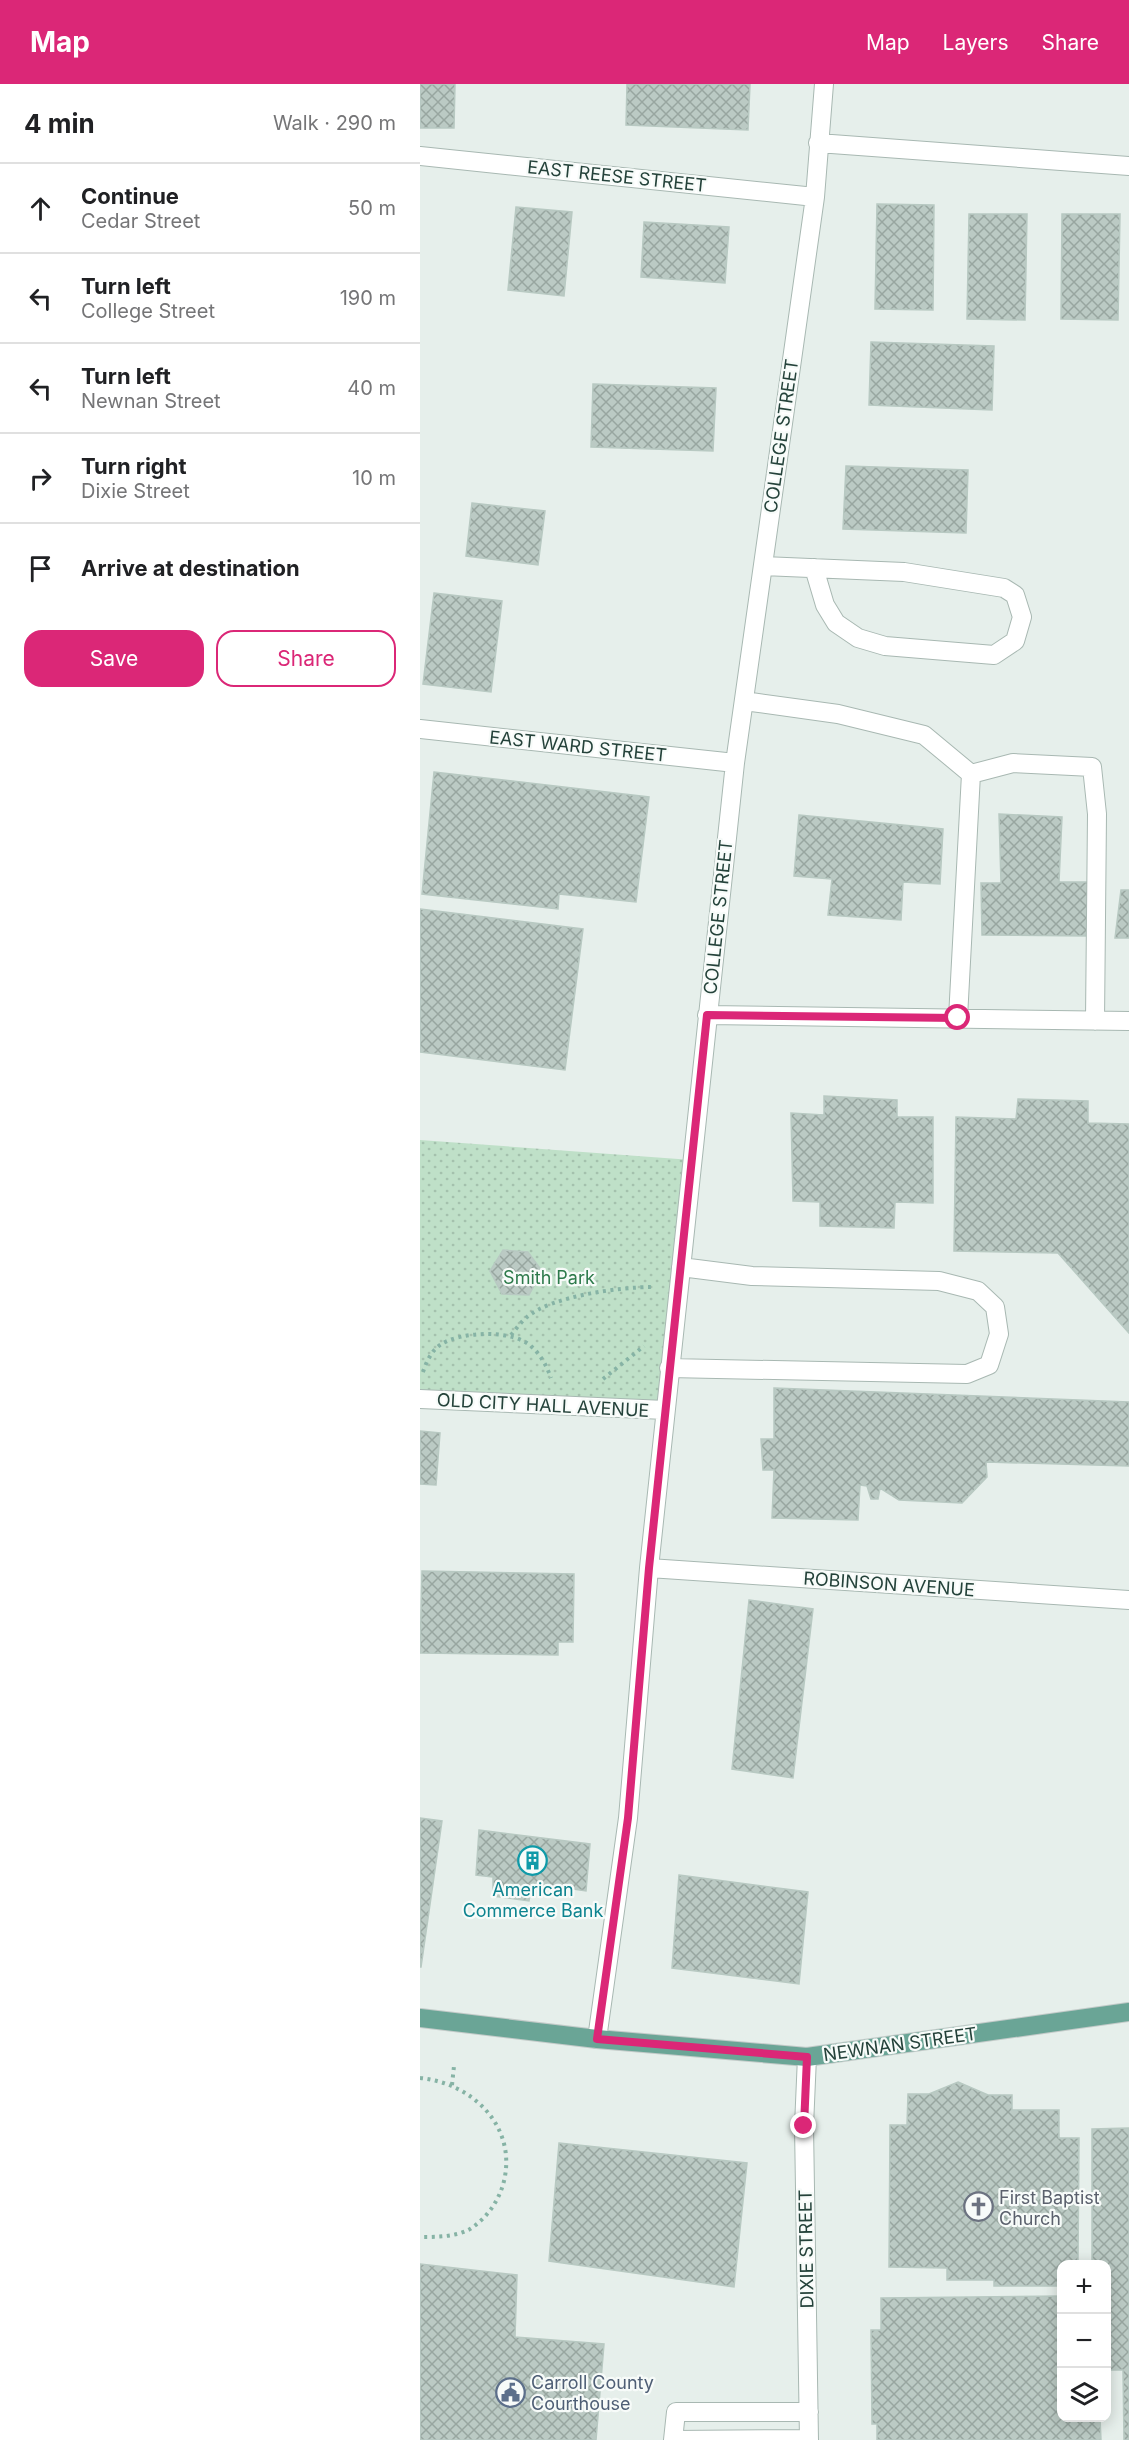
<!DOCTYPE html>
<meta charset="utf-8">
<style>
:root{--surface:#fff;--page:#f6f6f6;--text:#202124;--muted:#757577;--line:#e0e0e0;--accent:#db2777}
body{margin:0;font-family:Inter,sans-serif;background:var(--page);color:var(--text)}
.controls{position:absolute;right:18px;bottom:18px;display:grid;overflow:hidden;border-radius:12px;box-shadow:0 3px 15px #0003}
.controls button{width:54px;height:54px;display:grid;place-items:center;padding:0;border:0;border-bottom:2px solid var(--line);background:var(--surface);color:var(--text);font:30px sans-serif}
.stop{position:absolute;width:18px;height:18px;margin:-14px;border:4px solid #db2777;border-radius:50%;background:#fff}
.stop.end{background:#db2777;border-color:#fff;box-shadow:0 2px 6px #0008}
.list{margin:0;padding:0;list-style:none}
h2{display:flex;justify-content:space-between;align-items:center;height:78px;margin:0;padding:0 24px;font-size:26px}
h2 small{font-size:20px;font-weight:400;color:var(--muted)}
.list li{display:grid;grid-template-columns:39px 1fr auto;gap:18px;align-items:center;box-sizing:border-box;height:90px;padding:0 24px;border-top:2px solid var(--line)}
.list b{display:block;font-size:22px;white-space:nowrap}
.list p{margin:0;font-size:20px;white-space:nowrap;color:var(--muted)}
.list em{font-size:20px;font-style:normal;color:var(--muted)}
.actions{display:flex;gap:12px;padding:18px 24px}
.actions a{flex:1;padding:14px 0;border:2px solid var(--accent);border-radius:18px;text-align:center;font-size:21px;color:var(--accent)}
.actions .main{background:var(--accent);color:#fff}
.icon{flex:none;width:33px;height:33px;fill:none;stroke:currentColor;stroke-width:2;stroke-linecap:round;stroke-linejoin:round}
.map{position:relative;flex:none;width:709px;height:2356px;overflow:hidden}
header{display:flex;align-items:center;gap:36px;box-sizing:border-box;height:84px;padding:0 30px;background:var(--accent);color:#fff}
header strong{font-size:28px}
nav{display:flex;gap:33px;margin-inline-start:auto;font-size:21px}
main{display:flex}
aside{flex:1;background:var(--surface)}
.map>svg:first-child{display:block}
</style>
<header>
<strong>Map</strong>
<nav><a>Map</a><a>Layers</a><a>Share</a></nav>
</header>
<main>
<aside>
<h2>4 min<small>Walk · 290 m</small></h2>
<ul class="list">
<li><svg class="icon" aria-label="ahead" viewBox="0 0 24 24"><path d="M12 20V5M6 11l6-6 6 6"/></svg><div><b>Continue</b><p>Cedar Street</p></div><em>50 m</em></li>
<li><svg class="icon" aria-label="left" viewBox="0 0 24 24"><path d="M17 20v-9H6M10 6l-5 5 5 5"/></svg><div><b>Turn left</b><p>College Street</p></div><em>190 m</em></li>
<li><svg class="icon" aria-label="left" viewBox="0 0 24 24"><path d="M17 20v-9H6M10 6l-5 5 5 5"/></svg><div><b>Turn left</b><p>Newnan Street</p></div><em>40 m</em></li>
<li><svg class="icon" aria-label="right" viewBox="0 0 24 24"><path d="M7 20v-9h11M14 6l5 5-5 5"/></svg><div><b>Turn right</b><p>Dixie Street</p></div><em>10 m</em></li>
<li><svg class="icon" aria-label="arrive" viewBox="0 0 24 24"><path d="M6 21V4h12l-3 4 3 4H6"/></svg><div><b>Arrive at destination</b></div></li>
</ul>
<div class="actions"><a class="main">Save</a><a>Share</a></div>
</aside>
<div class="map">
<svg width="709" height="2356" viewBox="0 0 709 2356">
<defs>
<pattern id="park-dots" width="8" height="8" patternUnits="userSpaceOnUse" patternTransform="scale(1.5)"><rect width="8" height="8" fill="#bfe0c8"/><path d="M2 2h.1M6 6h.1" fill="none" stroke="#a4c1ad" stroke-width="1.8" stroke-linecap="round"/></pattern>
<pattern id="building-cross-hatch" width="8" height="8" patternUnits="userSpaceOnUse" patternTransform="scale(1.5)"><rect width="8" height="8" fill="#bbcac4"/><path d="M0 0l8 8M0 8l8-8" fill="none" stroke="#98a6a0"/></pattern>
</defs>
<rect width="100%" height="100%" fill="#e6efeb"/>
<path fill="url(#park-dots)" d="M0,1056L272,1076L245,1326L0,1315Z"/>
<path fill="url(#building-cross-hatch)" stroke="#b8c9c2" stroke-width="1.5" d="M0,0H35L34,44H0Z
M207,0H330L328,46L206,41Z
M457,120L514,121L513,226L455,225Z
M96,123L152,128L144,212L88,206Z
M549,130H607L605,236L547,235Z
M642,130H700L698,236L641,235Z
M224,138L309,143L305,199L221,193Z
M451,258L574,262L572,326L449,321Z
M173,300L296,304L293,367L171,363Z
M426,382L548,386L546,449L423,445Z
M52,419L125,427L118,481L46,472Z
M14,509L82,517L71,608L3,600Z
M14,688L229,713L216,818L139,810L138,825L2,810Z
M579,730L642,733L639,798H668V852L562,851L561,799H581Z
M379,731L523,745L520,800L483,798L481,836L408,831L412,795L374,792Z
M701,806H709V854H695Z
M0,825L163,845L145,986L0,968Z
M404,1012L477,1016V1033H513V1119L475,1118L474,1144L400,1142V1118L373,1117L371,1029L404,1031Z
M598,1015L668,1017V1039L709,1040V1249L638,1169L534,1167L536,1033L596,1035Z
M83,1166L108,1168L122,1187L109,1211L82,1210L70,1187Z
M354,1304L709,1318V1382L566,1378L567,1393L542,1419L479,1416L460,1404L458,1415H451L447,1402L440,1401L438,1436L352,1434L354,1386H343L341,1355H354Z
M0,1347L20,1349L16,1401L0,1400Z
M2,1487L154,1490L153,1558H138V1571L0,1569Z
M329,1516L393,1525L373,1694L312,1685Z
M0,1734L22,1737L1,1883H0Z
M59,1746L170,1760L166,1807L112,1799L109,1817L73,1812V1793L56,1791Z
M259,1791L388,1808L379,1900L252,1884Z
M538,1998L568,2011H592V2026H639V2054H659L658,2180H642V2202H574V2196H527V2184L469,2183L470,2041H487L488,2010H509Z
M709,2044V2356H704L703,2286H690V2275H686V2180H672V2045Z
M139,2059L327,2079L314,2203L129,2177Z
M0,2180L97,2191L95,2253L184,2260L176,2356H0Z
M642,2212V2334H680L681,2356H457V2340H452L451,2246H461V2214Z"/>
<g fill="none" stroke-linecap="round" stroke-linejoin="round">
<defs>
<path id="minor" d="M398,59L709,82
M0,72L395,113
M343,482L484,488L584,504L595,511L602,533L595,557L574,571L465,562L438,554L416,539L405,521L394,484
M324,617L418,630L504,651L551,690L538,934
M0,645L315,679
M551,690L593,679L672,683L677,730L675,937
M287,931L709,937
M249,1284L547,1290L569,1281L579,1250L575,1223L558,1207L519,1197L332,1192L261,1183
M0,1315L245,1326
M229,1484L709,1516
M177,1955L208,1734L229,1484L315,679L395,113L404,0
M387,1973L384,2042L389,2356
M253,2356L256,2328H389
M253,2356L389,2355"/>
<path id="major" d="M0,1934L177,1955L387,1973L709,1928"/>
</defs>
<use href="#minor" stroke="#a8b8b2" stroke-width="20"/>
<use href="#major" stroke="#c2cac8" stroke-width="20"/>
<path stroke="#86b3a5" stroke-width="4" stroke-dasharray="3 4.5" stroke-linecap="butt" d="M91,1251C96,1245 101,1238 107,1233C132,1212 200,1203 233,1203
M3,1288C6,1279 11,1267 20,1261C40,1247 94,1245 112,1263C121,1271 127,1283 131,1294
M183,1295L224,1262
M0,1994C52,1999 97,2042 84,2097C79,2117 67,2134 50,2145C36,2153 16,2153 0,2153
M32,2001L34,1982"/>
<use href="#minor" stroke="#fff" stroke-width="18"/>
<use href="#major" stroke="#6aa596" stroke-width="18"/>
</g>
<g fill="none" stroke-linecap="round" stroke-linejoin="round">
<path stroke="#db2777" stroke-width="8" d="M384,2042L387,1973L177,1955L208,1734L229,1484L287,931L538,934"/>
</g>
<defs>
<symbol id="building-ring" viewBox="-11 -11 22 22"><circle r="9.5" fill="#f7fbf9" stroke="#0f9aa8" stroke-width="1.5"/><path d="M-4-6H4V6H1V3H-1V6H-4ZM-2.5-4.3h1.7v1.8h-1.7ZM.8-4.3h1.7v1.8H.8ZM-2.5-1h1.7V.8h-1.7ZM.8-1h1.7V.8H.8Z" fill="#0f9aa8"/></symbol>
<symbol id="church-ring" viewBox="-11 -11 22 22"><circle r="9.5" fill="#f7fbf9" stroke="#6b7280" stroke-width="1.5"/><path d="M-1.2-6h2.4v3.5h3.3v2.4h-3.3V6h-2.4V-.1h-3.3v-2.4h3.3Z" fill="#6b7280"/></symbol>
<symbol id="civic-ring" viewBox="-11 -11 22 22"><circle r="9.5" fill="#f7fbf9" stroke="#5c6f8a" stroke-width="1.5"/><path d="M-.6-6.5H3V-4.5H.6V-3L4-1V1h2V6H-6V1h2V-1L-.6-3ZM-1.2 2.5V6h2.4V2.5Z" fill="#5c6f8a"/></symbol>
</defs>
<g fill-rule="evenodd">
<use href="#building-ring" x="96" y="1760" width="33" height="33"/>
<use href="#church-ring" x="542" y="2106" width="33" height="33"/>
<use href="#civic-ring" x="74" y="2292" width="33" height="33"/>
</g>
<g text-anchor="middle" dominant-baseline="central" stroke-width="4.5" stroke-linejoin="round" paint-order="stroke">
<g font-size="18" fill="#24423a" stroke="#f7fbf9">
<text transform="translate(197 92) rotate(6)">EAST REESE STREET</text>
<text transform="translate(361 352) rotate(-82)">COLLEGE STREET</text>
<text transform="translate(158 662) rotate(6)">EAST WARD STREET</text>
<text transform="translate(298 833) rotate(-84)">COLLEGE STREET</text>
<text transform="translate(123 1321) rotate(3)">OLD CITY HALL AVENUE</text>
<text transform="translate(469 1500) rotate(4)">ROBINSON AVENUE</text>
<text transform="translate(480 1960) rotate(-8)">NEWNAN STREET</text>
<text transform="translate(386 2165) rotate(-91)">DIXIE STREET</text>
</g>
<g font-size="18" fill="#2d7a4b" stroke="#f7fbf9">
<text x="129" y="1193">Smith Park</text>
</g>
<g font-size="18" fill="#0d838f" stroke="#f7fbf9">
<text x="113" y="1805">American<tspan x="113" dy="21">Commerce Bank</tspan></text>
</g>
<g font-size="18" fill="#5b616d" stroke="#f7fbf9" text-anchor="start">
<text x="579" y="2113">First Baptist<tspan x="579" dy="21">Church</tspan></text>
</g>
<g font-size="18" fill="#4e5e75" stroke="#f7fbf9" text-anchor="start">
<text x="111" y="2298">Carroll County<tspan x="111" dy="21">Courthouse</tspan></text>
</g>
</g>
</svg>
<div class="controls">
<button>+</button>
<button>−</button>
<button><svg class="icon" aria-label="layers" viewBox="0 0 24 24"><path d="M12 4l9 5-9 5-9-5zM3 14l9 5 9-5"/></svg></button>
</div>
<div class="stop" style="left:538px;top:934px"></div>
<div class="stop end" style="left:384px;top:2042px"></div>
</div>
</main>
